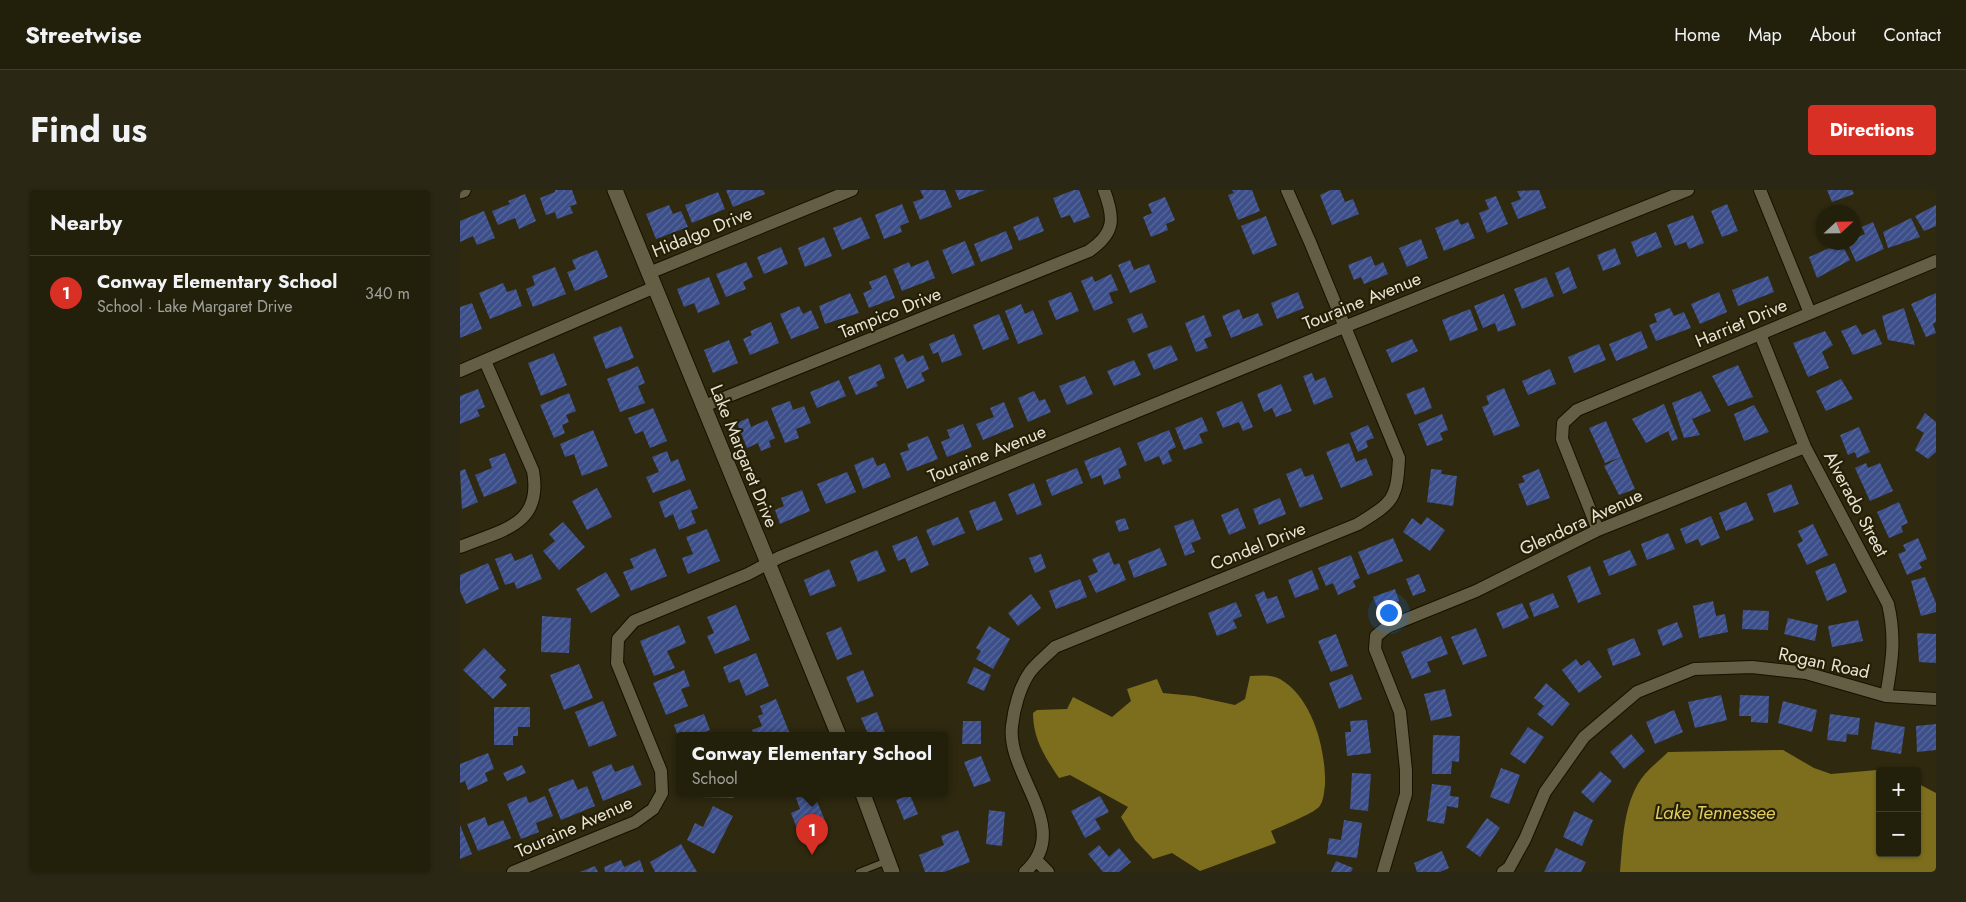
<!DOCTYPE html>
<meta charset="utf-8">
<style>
:root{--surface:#221f0b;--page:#2a2714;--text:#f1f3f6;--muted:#a2a29d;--line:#3f3d2c;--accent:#d93025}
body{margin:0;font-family:Jost,sans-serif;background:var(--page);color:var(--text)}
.controls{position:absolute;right:15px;bottom:15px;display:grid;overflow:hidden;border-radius:5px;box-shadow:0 1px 4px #0004}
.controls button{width:45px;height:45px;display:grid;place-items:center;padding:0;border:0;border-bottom:1px solid var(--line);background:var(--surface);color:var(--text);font:25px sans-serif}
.compass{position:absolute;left:1356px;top:15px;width:45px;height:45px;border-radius:50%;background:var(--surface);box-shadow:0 1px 4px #0004;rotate:68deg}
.you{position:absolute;left:928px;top:422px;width:18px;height:18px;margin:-12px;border:4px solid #fff;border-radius:50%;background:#1a73e8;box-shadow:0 0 0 8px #1a73e833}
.badge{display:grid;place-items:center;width:32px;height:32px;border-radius:50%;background:var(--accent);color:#fff;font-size:16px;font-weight:700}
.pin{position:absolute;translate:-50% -41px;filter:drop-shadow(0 1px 2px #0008)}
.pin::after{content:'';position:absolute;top:26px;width:18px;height:15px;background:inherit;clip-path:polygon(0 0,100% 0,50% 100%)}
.popup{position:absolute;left:216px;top:542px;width:272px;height:65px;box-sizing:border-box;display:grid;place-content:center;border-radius:5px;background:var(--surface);filter:drop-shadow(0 1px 4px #0005);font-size:16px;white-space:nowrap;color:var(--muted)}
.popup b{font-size:19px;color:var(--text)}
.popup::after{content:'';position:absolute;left:50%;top:100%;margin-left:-10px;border:10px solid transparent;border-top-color:var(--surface)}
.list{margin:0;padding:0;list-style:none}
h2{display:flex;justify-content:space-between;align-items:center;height:65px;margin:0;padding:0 20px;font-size:21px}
h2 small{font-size:16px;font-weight:400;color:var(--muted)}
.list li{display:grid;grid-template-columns:32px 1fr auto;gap:15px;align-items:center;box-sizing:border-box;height:75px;padding:0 20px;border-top:1px solid var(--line)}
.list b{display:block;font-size:19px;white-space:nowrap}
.list p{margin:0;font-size:16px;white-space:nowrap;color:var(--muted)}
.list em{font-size:16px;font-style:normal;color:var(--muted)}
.map{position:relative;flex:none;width:1476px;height:682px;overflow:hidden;border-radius:5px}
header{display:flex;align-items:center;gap:30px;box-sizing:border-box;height:70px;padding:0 25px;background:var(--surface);border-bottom:1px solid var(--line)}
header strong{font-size:24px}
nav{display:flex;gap:28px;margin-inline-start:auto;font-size:18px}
.intro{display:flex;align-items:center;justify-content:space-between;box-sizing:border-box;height:120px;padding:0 30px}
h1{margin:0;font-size:35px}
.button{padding:12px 22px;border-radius:5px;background:var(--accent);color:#fff;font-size:18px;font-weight:700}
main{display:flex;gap:30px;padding:0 30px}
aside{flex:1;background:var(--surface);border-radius:5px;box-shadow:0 1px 4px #0004}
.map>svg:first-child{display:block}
</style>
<header>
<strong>Streetwise</strong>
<nav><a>Home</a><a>Map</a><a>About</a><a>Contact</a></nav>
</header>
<div class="intro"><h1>Find us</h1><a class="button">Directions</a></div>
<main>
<aside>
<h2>Nearby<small></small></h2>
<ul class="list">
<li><span class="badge">1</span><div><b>Conway Elementary School</b><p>School · Lake Margaret Drive</p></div><em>340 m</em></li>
</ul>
</aside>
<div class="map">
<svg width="1476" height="682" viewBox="0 0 1476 682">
<defs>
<pattern id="building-hatch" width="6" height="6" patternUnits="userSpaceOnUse" patternTransform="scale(1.25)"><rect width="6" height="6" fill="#3d4f8a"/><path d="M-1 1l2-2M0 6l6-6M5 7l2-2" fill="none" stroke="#59689a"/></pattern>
</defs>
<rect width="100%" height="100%" fill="#2e290f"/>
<path fill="#7d6e1d" d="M790,486C800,486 811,484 820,489C853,508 866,560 865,595C864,601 864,611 859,617C852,624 822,636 811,641L816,653L740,681L712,663L693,669L675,650L661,627L668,617L610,585L599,588C585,567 573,549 573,523L577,520L607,519L613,507L652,527L671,511L667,499L697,489L703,503L734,506L775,515L785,509Z
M1323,560L1354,578L1371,584L1429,579L1433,581H1420V663H1457V593L1476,603V682H1160C1163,650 1163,610 1185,584C1192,576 1201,569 1208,562Z"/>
<path fill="url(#building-hatch)" d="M95,0H112L117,14L110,16L113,23L97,29L95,22L86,25L80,8L95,2Z
M266,0H303L305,4L273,17Z
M460,0H485L492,17L460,30L453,12L464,8Z
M495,0H525L499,10Z
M614,0H619L630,27L614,33L610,25L601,28L593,8Z
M772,0H792L800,21L778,30L768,5L774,3Z
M871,0H880L885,12L893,9L899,24L872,35L860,5Z
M1079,0L1086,18L1058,29L1051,13L1061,9L1057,1Z
M1367,0H1392L1394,4L1372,12Z
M258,2L265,19L232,33L225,15Z
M65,4L76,31L59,39L55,28L38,35L32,21L50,14L48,11Z
M1036,6L1048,34L1027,43L1019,23L1029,19L1025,10Z
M705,7L715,30L706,34L708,40L691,47L683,27L692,23L688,14Z
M442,14L449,32L440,36L442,42L424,49L415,25Z
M1267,14L1278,41L1262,47L1251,21Z
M209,15L213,24L221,21L228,37L196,49L186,24Z
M1476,15V36L1464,41L1455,26Z
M24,21L35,48L17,55L13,46L0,52V31Z
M1233,25L1244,53L1229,59L1226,52L1215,56L1207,35Z
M578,26L584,41L559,51L553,37Z
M806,26L817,55L793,65L781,36Z
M401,27L410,48L382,60L373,38Z
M1451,28L1460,47L1428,58L1423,42Z
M998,29L1001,35L1008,32L1015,48L984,61L975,38Z
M1413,32L1424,59L1396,72L1387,52H1394V49L1405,44L1402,37Z
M546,41L553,59L521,72L514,54Z
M1196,42L1202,57L1177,67L1171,52Z
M364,47L372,66L345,77L338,58Z
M961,49L968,68L947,77L939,58Z
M505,51L515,75L492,84L482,60Z
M1381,53L1390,70L1357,88L1349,67Z
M321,57L328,74L304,84L297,67Z
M1155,58L1161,74L1143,81L1137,65Z
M137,60L148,87L115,101L107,82L116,79L112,70Z
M911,66L915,76L923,72L928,84L904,94L901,87L894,90L888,75Z
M468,70L475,88L442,101L433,79L449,72L451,77Z
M670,70L674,80L689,74L696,92L670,103L658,75Z
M286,72L293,87L283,92L286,99L266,107L256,84Z
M95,77L106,104L73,117L66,99L75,95L72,86Z
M1109,77L1117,98L1103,104L1095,83Z
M651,84L658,100L649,103L653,113L634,121L621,91L632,86L635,92Z
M426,85L435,108L409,118L403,103L412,99L409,92Z
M1308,86L1314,102L1278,116L1272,100Z
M249,87L260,114L238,123L234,113L224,117L217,99Z
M1086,87L1094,106L1062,119L1054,99Z
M43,93L47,102L56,99L62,116L30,129L19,103Z
M611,102L619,121L596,130L588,111Z
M838,102L844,118L817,129L811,113Z
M1259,102L1267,122L1240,134L1231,114Z
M390,103L399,123L365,134L359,116Z
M1476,103V132L1473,134L1476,143L1466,147L1451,114Z
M1044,104L1056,135L1038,142L1035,133L1023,138L1014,116Z
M12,113L22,139L0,148V117Z
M561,114L565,124L573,120L583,144L558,154L545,121Z
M339,116L343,124L351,120L359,138L331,149L320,124Z
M1210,118L1214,126L1224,122L1231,138L1196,151L1189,135L1197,132L1194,124Z
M1444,118L1455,155L1428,150L1422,126Z
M779,119L783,129L798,123L803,135L771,148L762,126Z
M1010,119L1018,140L990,151L982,130Z
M682,123L688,137L673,143L667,129Z
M539,124L549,149L523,160L513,135Z
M744,125L752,146L744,149L748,158L736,162L725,133Z
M311,132L319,153L290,165L283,149L292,145L290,141Z
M1396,135L1402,145L1415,139L1422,154L1393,165L1381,141Z
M161,136L174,168L146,179L133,147Z
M1181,141L1188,158L1156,171L1149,154Z
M1365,141L1373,155L1362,162L1369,178L1348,187L1333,153Z
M494,144L502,165L482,173L478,162L473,164L469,154Z
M952,149L958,161L932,173L926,160Z
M269,150L278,173L253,183L244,160Z
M1139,154L1146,170L1114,183L1108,167Z
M711,155L718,170L694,180L687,164Z
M94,163L107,195L81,206L68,173Z
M443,164L447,172L463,165L469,179L461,183L465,191L447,199L434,168Z
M674,170L681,185L654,196L647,181Z
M420,174L425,188L416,192L418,196L396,205L388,187Z
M1278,175L1293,207L1268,216L1252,186Z
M178,176L185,193L178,196L185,213L160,222L147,189Z
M1090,179L1096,194L1068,205L1062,191Z
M852,183L855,191L865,187L873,207L854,215L843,186Z
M625,186L633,204L607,215L599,196Z
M1381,189L1393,209L1366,221L1356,201Z
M379,190L386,206L357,218L350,202Z
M821,194L832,221L816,227L812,218L804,222L797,204Z
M964,197L972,218L955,225L946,204Z
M1044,198L1060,236L1034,246L1022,217L1029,214L1026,206Z
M18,199L25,217L17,220L20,226L0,234V206Z
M574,201L579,211L585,209L591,222L568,232L558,208Z
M1241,201L1251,221L1232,229L1240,245L1224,248L1212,213Z
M109,203L116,221L106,225L109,232L102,235L105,243L94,248L80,215Z
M330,211L333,220L344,216L351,233L336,239L339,248L325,253L311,218Z
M782,211L793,237L783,241L779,232L763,238L756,222Z
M544,212L554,237L523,250L516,234L534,227L530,218Z
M1204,214L1218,249L1212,251L1208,241L1186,253L1172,229Z
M1294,215L1309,242L1284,251L1274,224Z
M193,218L207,251L190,258L183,241L175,244L168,228Z
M1465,223L1476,232V262L1468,269L1455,260L1464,243L1456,238Z
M982,224L988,240L980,243L983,250L967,256L958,234Z
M742,227L748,241L739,244L743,253L724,260L715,238Z
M288,228L291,237L307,230L315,248L309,251L311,257L301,261L298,253L287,258L277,233Z
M1146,231L1161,267L1175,299L1159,305L1144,276L1161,267L1145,273L1129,238Z
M503,234L512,257L487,267L481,252L490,248L487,240Z
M908,235L914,248L906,251L908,257L898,262L890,243Z
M1399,237L1410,262L1397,268L1395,262L1388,265L1380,245Z
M133,240L148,276L122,286L114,264L105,267L100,254Z
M709,240L716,257L708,261L712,271L703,275L699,266L685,272L677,253Z
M468,246L478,269L447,281L440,263L449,260L447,254Z
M889,253L896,272L906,268L913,285L881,298L866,262Z
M660,257L667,275L658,279L661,288L644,295L641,285L631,289L624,271Z
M207,261L211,272L218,269L226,290L193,303L186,287L199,282L192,267Z
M45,263L57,293L24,307L15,285L32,278L29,269Z
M413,267L417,276L425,273L431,287L403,299L394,275Z
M1406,273L1408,278L1420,273L1433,301L1410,311L1395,278Z
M617,278L623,293L592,306L586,290Z
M841,278L845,287L853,284L863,309L840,318L826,284Z
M5,279L18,312L2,319L0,281Z
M971,279L982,280L981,284L997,286L993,316L967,312Z
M1079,279L1090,308L1067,316L1058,294L1065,292L1062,286Z
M387,282L396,302L366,314L357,294Z
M574,293L582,315L557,325L548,304Z
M1331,294L1339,314L1314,323L1307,304Z
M137,298L152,327L127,340L112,311Z
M230,299L238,318L231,321L236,333L219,340L213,324L205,328L199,312Z
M342,300L350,321L320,334L315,320L324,316L321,308Z
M820,308L826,324L799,335L793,319Z
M535,311L543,330L517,341L509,321Z
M1286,312L1294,330L1266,341L1259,323Z
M1439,312L1448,333L1441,336L1443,342L1429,348L1417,322Z
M778,318L786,338L769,345L761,325Z
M1251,326L1260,348L1241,356L1238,349L1226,354L1220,339Z
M498,327L505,343L473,356L466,340Z
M967,327L985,340L970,361L943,342L952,328L961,335Z
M665,328L669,339L659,342L655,331Z
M733,329L741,349L731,353L735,362L725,366L714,336Z
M103,332L125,357L99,380L83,361L95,351L89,344Z
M1353,334L1368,365L1347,375L1337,354L1343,351L1338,341Z
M247,339L260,371L228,384L222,368L233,364L226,347Z
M1208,343L1215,359L1187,370L1181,354Z
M457,346L469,375L451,383L445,368L438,371L432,356Z
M933,348L943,371L908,385L898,362Z
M1458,348L1467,369L1459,373L1462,378L1447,385L1438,364L1446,361L1443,355Z
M195,358L207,386L171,401L163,382L174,378L170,369Z
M700,358L707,375L674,388L668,371Z
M417,360L426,381L398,392L390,371Z
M1170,360L1177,375L1149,386L1143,371Z
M649,362L654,375L659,373L666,390L636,403L628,386L638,382L632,369Z
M51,363L55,371L72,364L82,389L57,399L54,392L45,395L35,369Z
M581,364L586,378L575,383L569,368Z
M891,365L900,388L893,391L896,397L878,405L873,393L866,396L858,378Z
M28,373L39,399L6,414L0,401V385Z
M1375,373L1387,402L1367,411L1355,381Z
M1130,376L1141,404L1118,413L1107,386Z
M369,379L376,396L350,406L344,390Z
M852,380L859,399L835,408L828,390Z
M146,382L160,406L131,423L116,399Z
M959,384L966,401L953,406L946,389Z
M1465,387L1476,413V422L1461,426L1451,391Z
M620,389L627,407L596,419L589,401Z
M935,399L939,411L918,419L913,407Z
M804,401L807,409L817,406L825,427L807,434L795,405Z
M1093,403L1099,417L1074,427L1069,413Z
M571,404L581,418L558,436L548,423Z
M1253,411L1256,426L1265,424L1268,442L1239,448L1233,416Z
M776,412L782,426L773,430L777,438L757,446L748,423Z
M1062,413L1069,428L1043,439L1036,423Z
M276,415L290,450L255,464L247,446L254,443L247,427Z
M1283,420L1309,421L1308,440L1282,439Z
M82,426L111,428L109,463L81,462Z
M1328,428L1358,435L1355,451L1324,444Z
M1398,430L1403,451L1372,457L1368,436Z
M1217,432L1223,447L1203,456L1197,440Z
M219,435L226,453L207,461L215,478L194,486L180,451Z
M529,436L550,449L533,479L516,469L521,461L516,458Z
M381,437L392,464L377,470L366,443Z
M1016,438L1027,466L1003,475L991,447Z
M1457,443L1476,444V473L1459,472Z
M876,444L888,476L871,482L858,451Z
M981,446L988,464L967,472L971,482L952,489L941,462Z
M1174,448L1181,465L1153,476L1147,459Z
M24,458L46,480L39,487L47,495L33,509L3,480Z
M296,463L309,496L286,506L279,489L269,493L263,477Z
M1116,469L1121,476L1129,470L1142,487L1119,503L1102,480Z
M119,474L133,508L104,520L90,485Z
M514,477L531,485L524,501L507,493Z
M224,480L230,496L221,499L228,516L206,525L193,493Z
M403,480L414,506L397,513L386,487Z
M892,484L902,509L879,519L869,493Z
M1086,493L1110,514L1092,536L1077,524L1084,516L1074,508Z
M985,499L992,526L971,531L964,504Z
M1261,505L1267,530L1235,538L1228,512Z
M1280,505L1309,506L1308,533L1291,532V526H1279Z
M316,509L330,544L324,546H295L292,540L302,536L298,526L303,524L300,516Z
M143,511L157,546L129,557L115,522Z
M1323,511L1357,520L1352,542L1318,533Z
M34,517H70V537H58V546H53V555H34Z
M1214,520L1223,542L1195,554L1186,532Z
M417,522L425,543L409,546L401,528Z
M244,524L250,540L242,543L243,546H218L214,535Z
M1370,524L1400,528L1398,545L1387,544L1386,552L1367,550Z
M907,530L911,563L887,566L885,542H891L890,531Z
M503,531H521V554H502Z
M1415,532L1445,537L1441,564L1411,559Z
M1476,534V560L1457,562L1456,536Z
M1068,537L1084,547L1065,574L1050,564Z
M1171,544L1185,561L1164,579L1150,562Z
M973,545L1000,546L999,572L992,571L991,584H972Z
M28,563L34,579L25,583L28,591L8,600L5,591L0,593V574Z
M521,566L531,591L514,597L504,572Z
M151,574L155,582L173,575L182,595L143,611L132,582Z
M62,575L66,583L47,591L43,583Z
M1041,578L1060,585L1049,614L1030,607Z
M1140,581L1152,591L1133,613L1121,602Z
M892,583L911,584L908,621L890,619Z
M113,589L118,600L127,596L135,616L101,630L88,599Z
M972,594L991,596L990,606L999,607L998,618L987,616L984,634L967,631Z
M238,604H274V608L238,607Z
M346,604H354L366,633L339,644L331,623L340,619L336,608Z
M450,605L458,624L444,630L436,610Z
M66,606L69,613L85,606L93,626L76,633L79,642L61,649L47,614Z
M640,606L649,622L635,629L641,639L625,648L611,621Z
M253,616L273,626L254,664L227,650L235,633L243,637Z
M529,620L545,622L542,656L526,654Z
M1114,621L1133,630L1122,656L1103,647Z
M25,627L28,636L43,630L51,648L18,661L7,634Z
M1027,628L1040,638L1020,667L1006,657Z
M884,630L902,633L897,668L867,664L869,648L881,650Z
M0,635L12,664L0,669Z
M498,640L510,672L484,682H465L459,665L484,655L481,646Z
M221,654L237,682H195L190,672Z
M639,655L649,667L659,658L671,672L659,682H643L628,664Z
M1096,658L1126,672L1121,682H1084Z
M982,661L989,678L980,682H957L954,673Z
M161,670L164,677L180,670L184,682H145L144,677Z
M876,671L893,678L891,682H871Z
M135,676L138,682H120Z"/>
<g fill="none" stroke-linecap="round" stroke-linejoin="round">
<defs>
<path id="lane" d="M399,682L427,671"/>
<path id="street" d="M1300,0L1350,123
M189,83L392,0
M1300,144L1345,257L1428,414C1436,448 1432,472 1426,506
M0,181L195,97
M244,216L629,61C655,43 655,29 644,0
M1138,340L1102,249L1103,233L1117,220L1476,71
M0,357C41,340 83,336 73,281L25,171
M576,670L588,682
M53,682L175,632L193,619L202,603L201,581L157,473L158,449L174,431L288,384L320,367L884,137L1228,0
M565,682C614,638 546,585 552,536C554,518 560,496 570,482C577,473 587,465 595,457L898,334C933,312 937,310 939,268L850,52L827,0
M923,682L946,604V580L940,522L915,459L916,446L927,437L1016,401L1138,340L1345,257
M1043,682L1049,678L1065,649L1085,602L1124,547L1177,502L1234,479L1292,477L1346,483L1426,506L1476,509"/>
<path id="secondary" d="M155,0L379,546
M0,1L3,0
M403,604L432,682"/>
</defs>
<use href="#lane" stroke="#161100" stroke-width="8"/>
<use href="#street" stroke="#161100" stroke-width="14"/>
<use href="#secondary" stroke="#161100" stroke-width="17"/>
<use href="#lane" stroke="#645f44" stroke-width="6"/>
<use href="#street" stroke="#645f44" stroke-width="12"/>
<use href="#secondary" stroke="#645f44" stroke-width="15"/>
</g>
<g text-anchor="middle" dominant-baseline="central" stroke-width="4.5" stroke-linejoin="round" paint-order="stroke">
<g font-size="18" fill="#e6e3d4" stroke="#241f05">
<text transform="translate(242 42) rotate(-22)">Hidalgo Drive</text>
<text transform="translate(902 111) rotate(-22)">Touraine Avenue</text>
<text transform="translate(430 123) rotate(-22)">Tampico Drive</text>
<text transform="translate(1281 133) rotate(-23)">Harriet Drive</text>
<text transform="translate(527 264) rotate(-22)">Touraine Avenue</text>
<text transform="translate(284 266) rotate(68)">Lake Margaret Drive</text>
<text transform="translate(1396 314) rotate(62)">Alverado Street</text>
<text transform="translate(1121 332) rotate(-25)">Glendora Avenue</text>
<text transform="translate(798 356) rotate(-22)">Condel Drive</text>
<text transform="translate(1364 473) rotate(12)">Rogan Road</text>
<text transform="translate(114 637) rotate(-24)">Touraine Avenue</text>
</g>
<g font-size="19" font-style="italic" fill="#e0cb60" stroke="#241f05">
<text x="1255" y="622">Lake Tennessee</text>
</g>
</g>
</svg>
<div class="controls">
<button>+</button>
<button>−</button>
</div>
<svg class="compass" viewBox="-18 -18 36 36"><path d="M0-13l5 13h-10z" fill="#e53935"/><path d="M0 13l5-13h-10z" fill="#a2a29d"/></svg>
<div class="you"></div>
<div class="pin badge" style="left:352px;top:665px">1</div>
<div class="popup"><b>Conway Elementary School</b>School</div>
</div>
</main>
